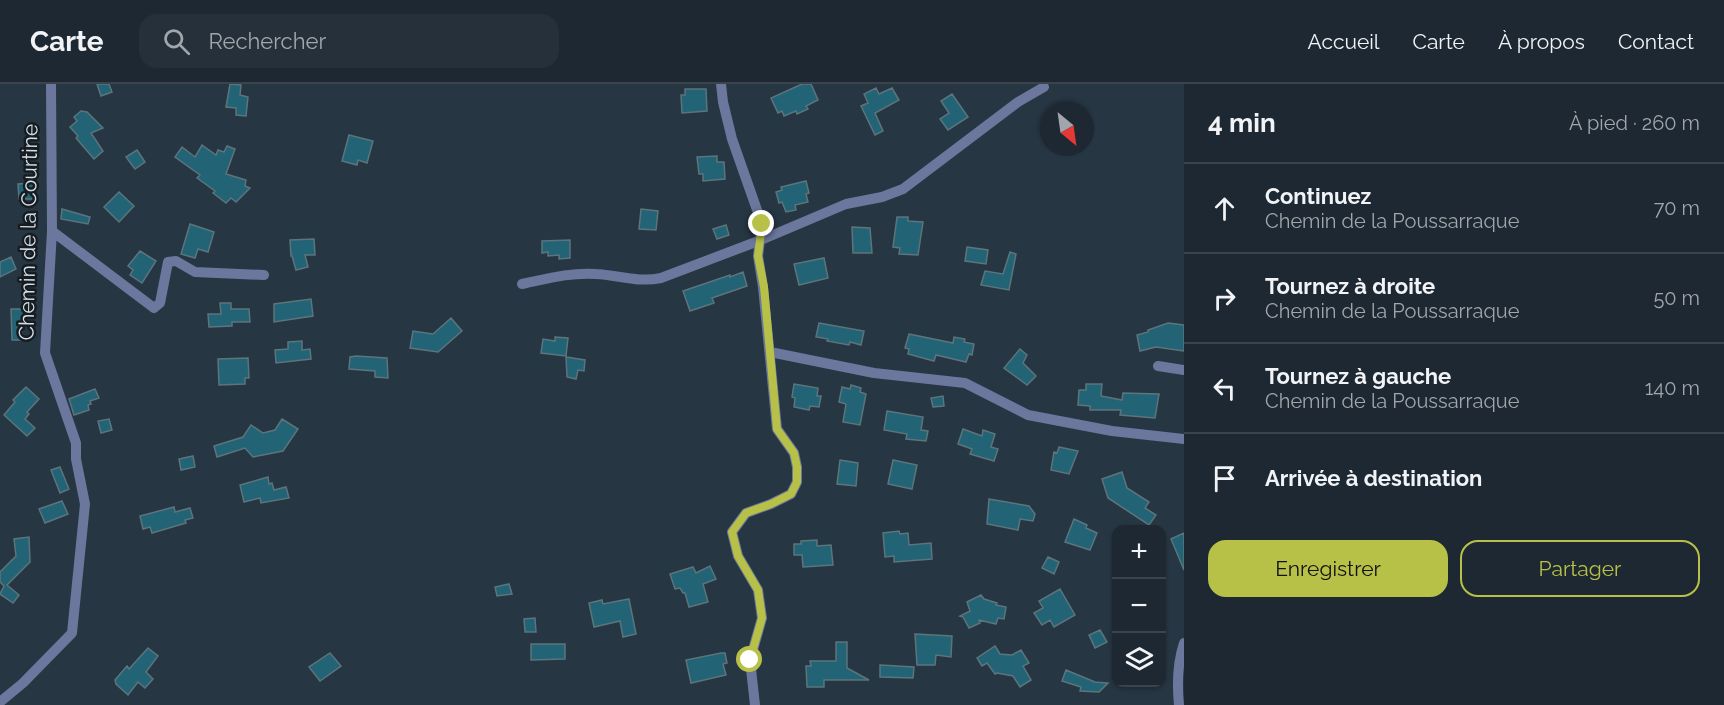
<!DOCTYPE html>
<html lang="fr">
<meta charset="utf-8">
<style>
:root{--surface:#1d2832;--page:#25303a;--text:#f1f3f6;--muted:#a0a6ac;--line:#3b444d;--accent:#b8c147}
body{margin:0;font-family:Raleway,sans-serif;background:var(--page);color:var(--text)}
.controls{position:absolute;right:18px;bottom:18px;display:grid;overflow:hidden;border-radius:12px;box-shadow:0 2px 4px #0004}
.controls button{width:54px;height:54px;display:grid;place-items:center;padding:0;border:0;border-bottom:2px solid var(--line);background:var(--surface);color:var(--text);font:30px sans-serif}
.compass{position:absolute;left:1040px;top:18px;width:54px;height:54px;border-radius:50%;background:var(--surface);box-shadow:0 2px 4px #0004;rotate:151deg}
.stop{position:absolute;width:18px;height:18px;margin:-14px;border:4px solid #b8c147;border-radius:50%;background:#fff}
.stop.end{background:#b8c147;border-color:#fff;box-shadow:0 2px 6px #0008}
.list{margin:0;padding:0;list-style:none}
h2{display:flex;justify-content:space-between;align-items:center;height:78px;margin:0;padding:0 24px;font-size:26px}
h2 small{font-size:20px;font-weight:400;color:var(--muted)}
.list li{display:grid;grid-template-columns:39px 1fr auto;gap:18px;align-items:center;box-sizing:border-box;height:90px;padding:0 24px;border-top:2px solid var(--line)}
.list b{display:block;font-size:22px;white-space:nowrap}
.list p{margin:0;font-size:20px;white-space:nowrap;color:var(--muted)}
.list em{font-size:20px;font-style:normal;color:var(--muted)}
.actions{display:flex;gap:12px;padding:18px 24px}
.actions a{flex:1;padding:14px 0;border:2px solid var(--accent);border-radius:18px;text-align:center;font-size:21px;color:var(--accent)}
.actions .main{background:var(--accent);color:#111}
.icon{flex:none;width:33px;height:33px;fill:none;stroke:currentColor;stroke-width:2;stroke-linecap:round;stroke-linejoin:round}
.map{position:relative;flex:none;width:1184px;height:621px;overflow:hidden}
header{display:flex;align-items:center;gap:36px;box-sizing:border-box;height:84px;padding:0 30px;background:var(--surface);border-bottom:2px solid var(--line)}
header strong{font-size:28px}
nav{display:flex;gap:33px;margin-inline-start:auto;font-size:21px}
.search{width:420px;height:54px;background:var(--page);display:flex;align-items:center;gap:15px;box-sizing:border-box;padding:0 21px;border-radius:18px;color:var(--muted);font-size:22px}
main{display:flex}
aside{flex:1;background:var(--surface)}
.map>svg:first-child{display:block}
</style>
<header>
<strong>Carte</strong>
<div class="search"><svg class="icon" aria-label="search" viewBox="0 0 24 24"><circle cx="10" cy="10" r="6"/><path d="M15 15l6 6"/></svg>Rechercher</div>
<nav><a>Accueil</a><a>Carte</a><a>À propos</a><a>Contact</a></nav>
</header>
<main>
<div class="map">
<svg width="1184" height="621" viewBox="0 0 1184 621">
<rect width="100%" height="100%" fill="#273643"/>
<path fill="#226475" stroke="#5c747b" stroke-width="1.5" d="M97,0H109L112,8L101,12Z
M230,0L241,1L240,11L248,13L246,32L236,31V24L226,23Z
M802,0H811L818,16L806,22L808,25L797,30L796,27L784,32L782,27L778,29L771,14Z
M876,4L879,10L892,4L899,16L875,29L883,47L875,51L861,22L868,19L864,10Z
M685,5H706L707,27L682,29L681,11H685Z
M952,10L968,33L948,46L940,35L949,29L941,17Z
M81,27L87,28L103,44L91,49L103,67L94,75L76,54L78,52L70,43L77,37L74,33Z
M349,51L373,57L367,79L358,76L357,81L342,77Z
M202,61L216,71L218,66L224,68L227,62L235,65L226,90L246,96L245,102L250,104L236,118L231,114L226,119L213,109L215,107L197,94L200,91L175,73L182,63L195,73Z
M137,66L145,78L135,85L126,73Z
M717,72V78H724L725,95L703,97V90H699L697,73Z
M806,97L809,109L806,110L808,118L795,121L796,126L786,128L782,118L779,119L776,108L782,106L781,103Z
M35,99V115H19L18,100Z
M119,108L134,122L119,138L104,123Z
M62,125L90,133L88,140L61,135Z
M641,125L658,127L656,146L639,145Z
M897,133H908V137L923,138L918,171L899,170L900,164L893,163Z
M190,140L214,148L208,168L198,165L195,174L181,170Z
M726,141L729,151L717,155L713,145Z
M852,143L870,144L872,169H853Z
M314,155L315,171H305L308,183L296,186L292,172H291L290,156Z
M570,156V174L559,175V171L548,172V168L542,169V157Z
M967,163L988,166L986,180L965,177Z
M140,167L156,177L142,199L130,191L133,186L128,182Z
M1010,168L1016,170L1009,206L981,201L985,187L1003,190Z
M11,173L16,185L0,193V178Z
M824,174L828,194L799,201L794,180Z
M743,188L747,202L712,214L714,219L690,227L683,207L730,191V193Z
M311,215L313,232L274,238V220Z
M220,219H231V225H249L250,238H232V242L209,243L208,230H221Z
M11,225H26L25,237L22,238V256H12Z
M451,234L462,247L438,268L410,264L413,247L433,250Z
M819,239L864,247L861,261L850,258L849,261L827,257L828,255L816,253Z
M1168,239L1184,241V267L1156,263L1140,267L1137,251L1148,248V246Z
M909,250L953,259L954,253L965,255L964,258L974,260L972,271L969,270L966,278L936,271L934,277L908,270L909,265L905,264Z
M555,253L568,254L566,272L541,269L543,255L555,257Z
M302,257V266L310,265L311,275L276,279L275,266L288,265V258Z
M1020,265L1027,271L1023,279L1036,292L1027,301L1004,284Z
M356,272L387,274L388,294L375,293V287L349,285L350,273Z
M566,273L585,276L584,287L578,286L576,295L567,293Z
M248,274L249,294H245V300L219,301L218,275Z
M794,300L818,304L817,312H821L819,323L810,322L809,326L794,323L795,314L792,313Z
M1086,300H1102L1101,312L1122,316L1123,309L1159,310L1155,334L1120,331L1121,326H1090V322L1078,321L1079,306H1086Z
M851,301L861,304L860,308L866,310L860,341L843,338L846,320L839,318L842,303L850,305Z
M26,303L39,315L27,328L29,330L25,335L35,344L27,352L4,331L15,318L13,316Z
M95,305L99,314L90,317L91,320L88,321L89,326L74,331L69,315Z
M943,312L944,322L933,323L931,314Z
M887,327L923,333L921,346L928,347L926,357L906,355L907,350L884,346Z
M109,335L112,346L101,349L98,337Z
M282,335L298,345L283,367L253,373L245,364L217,373L214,362L243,353L251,341L263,349L275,346Z
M963,345L982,352L983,346L995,350L991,363L998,365L994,377L970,370L972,365L958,360Z
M1059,363L1078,367L1069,390L1051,386L1054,368L1057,369Z
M193,372L195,383L181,386L179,375Z
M840,376L858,379L856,402L837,400Z
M893,376L917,381L912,405L888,400Z
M60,383L69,405L60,409L51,386Z
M1122,388L1127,404L1149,418L1145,424L1156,431L1149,441L1108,414L1102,395Z
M268,393L269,400L272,399L274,406L286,403L289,414L261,419L260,414L244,418L240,401Z
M989,415L1029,422L1035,430L1033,437L1020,435L1018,446L987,440Z
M62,417L68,430L45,439L39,425Z
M174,423L175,428L190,424L193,434L185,436L186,439L152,449L150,443L143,445L140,432Z
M1074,435L1087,441L1086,444L1097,449L1090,466L1065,458Z
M899,447L900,450L908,449L909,461L931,459L932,475L894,478V472L885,473L883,449Z
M1184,449V486L1171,455Z
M29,453L30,478L7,501L19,511L13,519L0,510L4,502L0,498V488L16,472L14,455Z
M817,456V462L831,461L833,481L803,483L802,471H794V460H801V457Z
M1048,473L1059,478L1054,490L1042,484Z
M710,482L716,495L703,500L708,518L689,523L685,509H683L680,504L675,505L670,490L693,483L696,489Z
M509,500L512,510L497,512L495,503Z
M1060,505L1075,531L1054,543L1050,536L1042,541L1034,529L1043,524L1039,517Z
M981,511L984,515L997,519L996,521L1006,523L1004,535L998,534L996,540L979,536L980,539L969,544L963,533L960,532L970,527L967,518Z
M629,515L636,550L623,553L620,537L594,543L589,519L602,516L603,520Z
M535,534L536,548H525L524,535Z
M1100,546L1107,558L1095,564L1089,551Z
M915,550L952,552L951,573L936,571L935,581H917Z
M836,558H847V584L869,596H824V603H807L806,582H811L810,577H836Z
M531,560H565V575L531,576Z
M995,562L1000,570L1012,571L1021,566L1029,579L1023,582L1031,596L1020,603L1013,592L997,589L995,590L987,579L982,582L977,574Z
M148,564L158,572L146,588L153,595L145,604L138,598L128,611L116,600L115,596L127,582L129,585Z
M330,569L341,582L320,597L309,583Z
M721,569H725L727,579L723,580L726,591L691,599L686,576Z
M880,581L914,583L913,594L880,593Z
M1066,586L1095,598L1108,599L1099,608L1080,607L1081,603L1062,597Z"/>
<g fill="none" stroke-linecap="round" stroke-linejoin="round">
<path stroke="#6b779c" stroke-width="10" d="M721,0L723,18L732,55L762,140L758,172L763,203L777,345L794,369L797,383V398L791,410L771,420L746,429L732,448L738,472L758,506L762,534L750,576L755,621
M52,147L154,224L160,219L168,178L176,177L195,188L264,191
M522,200C546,195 571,188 596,190C618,191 638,199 661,194L761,156L846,120L882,113L903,105L1018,18L1044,3
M770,268L874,289L965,299L1028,331L1112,347L1184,355
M1158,282L1184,286
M0,618L23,599L72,549L85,420L76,375V359L45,269L52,147L51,0
M1179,621C1177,601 1178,577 1184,559"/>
</g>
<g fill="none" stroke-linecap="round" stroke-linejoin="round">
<path stroke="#b8c147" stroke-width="8" d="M750,576L762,534L758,506L738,472L732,448L746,429L771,420L791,410L797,398V383L794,369L777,345L764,203L758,172L762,140"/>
</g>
<g text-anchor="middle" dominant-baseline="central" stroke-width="5" stroke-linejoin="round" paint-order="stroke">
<g font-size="21" fill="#d5dee6" stroke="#161d22">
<text transform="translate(28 148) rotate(-89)">Chemin de la Courtine</text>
</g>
</g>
</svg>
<div class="controls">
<button>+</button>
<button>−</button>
<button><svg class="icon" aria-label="layers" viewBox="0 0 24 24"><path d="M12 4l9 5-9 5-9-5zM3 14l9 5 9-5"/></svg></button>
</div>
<svg class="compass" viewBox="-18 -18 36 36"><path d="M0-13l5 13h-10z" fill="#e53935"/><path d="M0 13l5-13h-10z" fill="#a0a6ac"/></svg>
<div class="stop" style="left:750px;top:576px"></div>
<div class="stop end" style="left:762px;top:140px"></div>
</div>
<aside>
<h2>4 min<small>À pied · 260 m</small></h2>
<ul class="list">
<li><svg class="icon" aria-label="ahead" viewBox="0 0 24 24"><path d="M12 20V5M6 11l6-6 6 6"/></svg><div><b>Continuez</b><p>Chemin de la Poussarraque</p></div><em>70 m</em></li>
<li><svg class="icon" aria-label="right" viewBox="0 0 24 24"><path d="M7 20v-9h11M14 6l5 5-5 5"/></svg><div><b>Tournez à droite</b><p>Chemin de la Poussarraque</p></div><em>50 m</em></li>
<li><svg class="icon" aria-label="left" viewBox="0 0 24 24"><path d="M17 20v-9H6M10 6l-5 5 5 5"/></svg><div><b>Tournez à gauche</b><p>Chemin de la Poussarraque</p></div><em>140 m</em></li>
<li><svg class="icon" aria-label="arrive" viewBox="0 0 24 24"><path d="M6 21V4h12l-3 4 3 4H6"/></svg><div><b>Arrivée à destination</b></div></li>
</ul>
<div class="actions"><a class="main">Enregistrer</a><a>Partager</a></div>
</aside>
</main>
